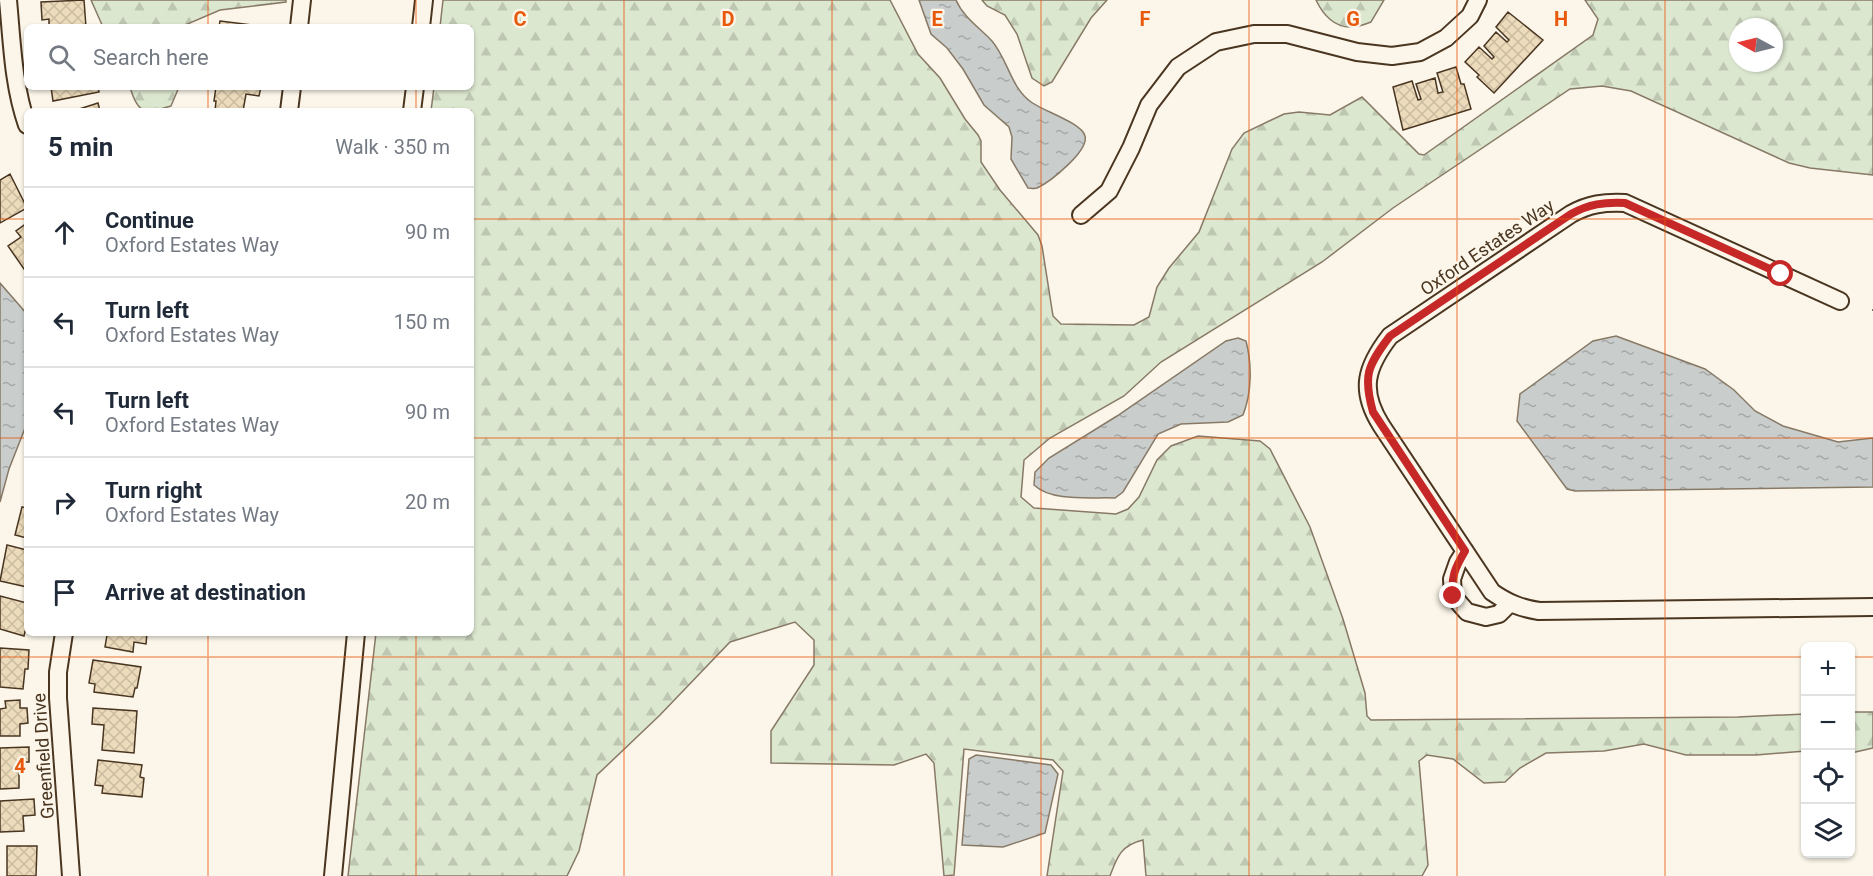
<!DOCTYPE html>
<meta charset="utf-8">
<style>
:root{--surface:#fff;--page:#f6f6f7;--text:#1f2937;--muted:#747a83;--line:#e0e1e3}
body{margin:0;font-family:Roboto,sans-serif;background:var(--page);color:var(--text)}
.controls{position:absolute;right:18px;bottom:18px;display:grid;overflow:hidden;border-radius:9px;box-shadow:0 2px 4px #0004}
.controls button{width:54px;height:54px;display:grid;place-items:center;padding:0;border:0;border-bottom:2px solid var(--line);background:var(--surface);color:var(--text);font:30px sans-serif}
.compass{position:absolute;left:1729px;top:18px;width:54px;height:54px;border-radius:50%;background:var(--surface);box-shadow:0 2px 4px #0004;rotate:277deg}
.stop{position:absolute;width:18px;height:18px;margin:-14px;border:4px solid #c62828;border-radius:50%;background:#fff}
.stop.end{background:#c62828;border-color:#fff;box-shadow:0 2px 6px #0008}
.list{margin:0;padding:0;list-style:none}
h2{display:flex;justify-content:space-between;align-items:center;height:78px;margin:0;padding:0 24px;font-size:26px}
h2 small{font-size:20px;font-weight:400;color:var(--muted)}
.list li{display:grid;grid-template-columns:39px 1fr auto;gap:18px;align-items:center;box-sizing:border-box;height:90px;padding:0 24px;border-top:2px solid var(--line)}
.list b{display:block;font-size:22px;white-space:nowrap}
.list p{margin:0;font-size:20px;white-space:nowrap;color:var(--muted)}
.list em{font-size:20px;font-style:normal;color:var(--muted)}
.icon{flex:none;width:33px;height:33px;fill:none;stroke:currentColor;stroke-width:2;stroke-linecap:round;stroke-linejoin:round}
.map{position:relative;flex:none;width:1873px;height:876px;overflow:hidden}
.search{position:absolute;background:var(--surface);box-shadow:0 2px 4px #0004;left:24px;top:24px;width:450px;height:66px;display:flex;align-items:center;gap:15px;box-sizing:border-box;padding:0 21px;border-radius:9px;color:var(--muted);font-size:22px}
.panel{position:absolute;background:var(--surface);box-shadow:0 2px 4px #0004;left:24px;top:108px;width:450px;height:528px;border-radius:9px}
.map>svg:first-child{display:block}
</style>
<div class="map">
<svg width="1873" height="876" viewBox="0 0 1873 876">
<defs>
<pattern id="forest-firs" width="22" height="20" patternUnits="userSpaceOnUse" patternTransform="scale(1.5)"><rect width="22" height="20" fill="#dce7d0"/><path d="M5 1l3.5 6h-7zM16 11l3.5 6h-7z" fill="#bec7b2"/></pattern>
<pattern id="water-ripples" width="26" height="14" patternUnits="userSpaceOnUse" patternTransform="scale(1.5)"><rect width="26" height="14" fill="#c9cecd"/><path d="M2 4q2-2 4 0t4 0M15 11q2-2 4 0t4 0" fill="none" stroke="#a5a8a6"/></pattern>
<pattern id="building-cross-hatch" width="8" height="8" patternUnits="userSpaceOnUse" patternTransform="scale(1.5)"><rect width="8" height="8" fill="#ecdcbc"/><path d="M0 0l8 8M0 8l8-8" fill="none" stroke="#ccbda1"/></pattern>
</defs>
<rect width="100%" height="100%" fill="#fbf6e9"/>
<path fill="url(#forest-firs)" stroke="#887966" stroke-width="1.5" fill-rule="evenodd" d="M91,0H286V2L220,10L185,25L184,27H103Z
M443,0H890L918,54L940,78L965,119L978,135L981,141V162L1000,190L1038,235L1042,246L1053,316L1061,324L1134,325L1149,317L1157,287L1169,268L1199,232L1232,149L1244,133L1284,114L1299,112L1330,115L1362,97L1419,154L1424,155L1593,35L1598,19L1585,0H1873V175L1810,168L1789,163L1631,91L1602,86L1570,89L1393,208L1322,262L1161,362L1124,396L1050,438L1024,460L1021,497L1034,508L1116,514L1128,509L1139,497L1157,460L1171,446L1198,436L1260,441L1270,449L1310,527L1343,619L1365,693L1367,716L1371,720L1738,717L1805,714V751L1756,755H1686L1644,744L1604,751L1546,753L1520,768L1505,782L1484,783L1453,759L1427,755L1419,761L1428,865L1422,876H1146L1143,840C1121,845 1117,857 1110,876H1047L1063,771L1053,760L964,749L954,875L944,876L934,763L926,754L894,765L771,763V731L814,665V640L795,622L730,642L660,715L597,775L579,851L567,876H348L376,633H471V111H431L434,87H471V27H440ZM1738,27H1774V63H1738Z
M982,0H1107L1091,18L1052,82L1044,86L1032,78L1017,34L1005,15L987,6Z
M1316,0H1384L1371,22C1366,24 1358,27 1352,27C1335,28 1323,15 1316,0Z
M130,87H179L171,106C145,114 138,115 130,87Z
M1851,712H1873V748L1851,753Z"/>
<path fill="url(#water-ripples)" stroke="#887966" stroke-width="1.5" d="M919,0H956C963,17 980,28 992,41C1008,60 1011,88 1031,102C1043,111 1082,123 1085,136C1089,151 1050,182 1037,188C1034,189 1031,188 1028,188L1011,159L1012,137L1009,127L984,105L963,69L947,48L931,34Z
M0,283L27,314V423L9,469L0,502Z
M1616,336L1705,369L1734,390L1755,411L1783,426L1838,442L1873,438V487L1575,491L1567,489L1517,421L1520,394L1593,341Z
M1238,338L1246,341C1252,364 1252,392 1243,415L1228,422L1181,424L1158,434L1123,492L1115,498C1090,497 1052,502 1034,485L1035,472L1049,458L1117,416L1226,341Z
M976,755L1051,765L1058,774L1045,833L1003,847L962,845L969,759Z"/>
<path fill="url(#building-cross-hatch)" stroke="#4a3520" stroke-width="1.5" d="M84,0L86,27H49V19L42,20L41,2Z
M1508,12L1543,40L1494,93L1477,77L1479,75L1465,62L1479,47L1492,59L1494,57L1484,46L1496,32L1507,42L1509,40L1496,27Z
M220,21L267,27H219Z
M1456,67L1461,84H1464L1471,109L1403,130L1393,87L1412,81L1418,100L1421,99L1416,84L1435,78L1438,93L1443,92L1437,73Z
M51,87H98L99,92L53,101Z
M216,87H261L259,96L246,94L243,111H215L216,101H214Z
M98,103L100,111H73Z
M10,174L27,208L0,223V180Z
M27,223V267L24,269L8,246L21,237L16,231Z
M22,507L27,508V538L15,535Z
M7,545L27,550V587L0,581Z
M0,596L27,603V623L24,636L0,629Z
M101,633H147L146,644L134,642L133,652L105,647L107,635Z
M0,648L29,650L28,669H25L23,689L0,687Z
M93,660L141,667L137,688H135L133,697L94,692L95,684L89,683Z
M20,700V708H27L28,723L20,724V736H0V709L6,708L5,701Z
M93,708L137,711L134,753L102,750L104,725L92,724Z
M29,747V762H19V788L0,789V748Z
M98,760L142,765L140,777L144,778L142,797L102,793L103,786L95,785Z
M34,799L35,815L23,816L24,831L0,832V801Z
M7,846H37L36,876H7Z"/>
<g fill="none" stroke-linecap="round" stroke-linejoin="round">
<defs>
<path id="minor" d="M8,0C12,42 13,85 27,125
M299,27L302,0
M421,27L424,0
M289,111L292,87
M412,111L415,87
M1081,215L1109,191L1131,148L1149,105L1178,67L1216,42L1254,34H1287L1357,52L1392,56L1420,52L1446,38L1470,16L1478,0
M1840,301L1625,203C1604,202 1589,204 1571,214L1390,336C1366,367 1359,390 1381,425L1492,592C1508,603 1520,608 1539,611L1873,607
M1465,551L1458,562L1452,579L1453,596L1467,612L1486,617L1499,614L1509,604
M64,633L58,672V698L71,876
M333,876L356,633"/>
</defs>
<use href="#minor" stroke="#4a3520" stroke-width="20"/>
<path stroke="#7f6f5c" stroke-width="2" stroke-dasharray="4.5 3" stroke-linecap="butt" d="M1872,310H1873"/>
<use href="#minor" stroke="#fbf6e9" stroke-width="16"/>
</g>
<g fill="none" stroke-linecap="round" stroke-linejoin="round">
<path stroke="#c62828" stroke-width="8" d="M1453,596C1451,576 1455,568 1465,551L1373,412C1363,376 1367,366 1390,336L1571,214C1589,204 1604,202 1625,203L1781,274"/>
</g>
<path fill="none" stroke="#e8590c" stroke-width="1.5" stroke-opacity="0.55" d="M208,0V27M416,0V27M624,0V876M832,0V876M1041,0V876M1249,0V876M1457,0V876M1665,0V876M208,87V111M416,87V111M0,219H27M471,219H1873M0,438H27M471,438H1873M208,633V876M416,633V876M0,657H1806M1850,657H1873"/>
<g text-anchor="middle" dominant-baseline="central" stroke-width="4.5" stroke-linejoin="round" paint-order="stroke">
<g font-size="18" fill="#4a3520" stroke="#fbf6e9">
<text transform="translate(1487 247) rotate(-34)">Oxford Estates Way</text>
<text transform="translate(43 756) rotate(-94)">Greenfield Drive</text>
</g>
</g>
<g font-size="20" text-anchor="middle" font-weight="bold" fill="#e8590c" stroke="#fbf6e9" stroke-width="4.5" stroke-linejoin="round" paint-order="stroke">
<text x="520" y="26">C</text>
<text x="728" y="26">D</text>
<text x="937" y="26">E</text>
<text x="1145" y="26">F</text>
<text x="1353" y="26">G</text>
<text x="1561" y="26">H</text>
<text x="20" y="773">4</text>
</g>
</svg>
<div class="controls">
<button>+</button>
<button>−</button>
<button><svg class="icon" aria-label="locate" viewBox="0 0 24 24"><circle cx="12" cy="12" r="6"/><path d="M12 2v4M12 18v4M2 12h4M18 12h4"/></svg></button>
<button><svg class="icon" aria-label="layers" viewBox="0 0 24 24"><path d="M12 4l9 5-9 5-9-5zM3 14l9 5 9-5"/></svg></button>
</div>
<svg class="compass" viewBox="-18 -18 36 36"><path d="M0-13l5 13h-10z" fill="#e53935"/><path d="M0 13l5-13h-10z" fill="#747a83"/></svg>
<div class="stop" style="left:1781px;top:274px"></div>
<div class="stop end" style="left:1453px;top:596px"></div>
<div class="search"><svg class="icon" aria-label="search" viewBox="0 0 24 24"><circle cx="10" cy="10" r="6"/><path d="M15 15l6 6"/></svg>Search here</div>
<section class="panel">
<h2>5 min<small>Walk · 350 m</small></h2>
<ul class="list">
<li><svg class="icon" aria-label="ahead" viewBox="0 0 24 24"><path d="M12 20V5M6 11l6-6 6 6"/></svg><div><b>Continue</b><p>Oxford Estates Way</p></div><em>90 m</em></li>
<li><svg class="icon" aria-label="left" viewBox="0 0 24 24"><path d="M17 20v-9H6M10 6l-5 5 5 5"/></svg><div><b>Turn left</b><p>Oxford Estates Way</p></div><em>150 m</em></li>
<li><svg class="icon" aria-label="left" viewBox="0 0 24 24"><path d="M17 20v-9H6M10 6l-5 5 5 5"/></svg><div><b>Turn left</b><p>Oxford Estates Way</p></div><em>90 m</em></li>
<li><svg class="icon" aria-label="right" viewBox="0 0 24 24"><path d="M7 20v-9h11M14 6l5 5-5 5"/></svg><div><b>Turn right</b><p>Oxford Estates Way</p></div><em>20 m</em></li>
<li><svg class="icon" aria-label="arrive" viewBox="0 0 24 24"><path d="M6 21V4h12l-3 4 3 4H6"/></svg><div><b>Arrive at destination</b></div></li>
</ul>
</section>
</div>
